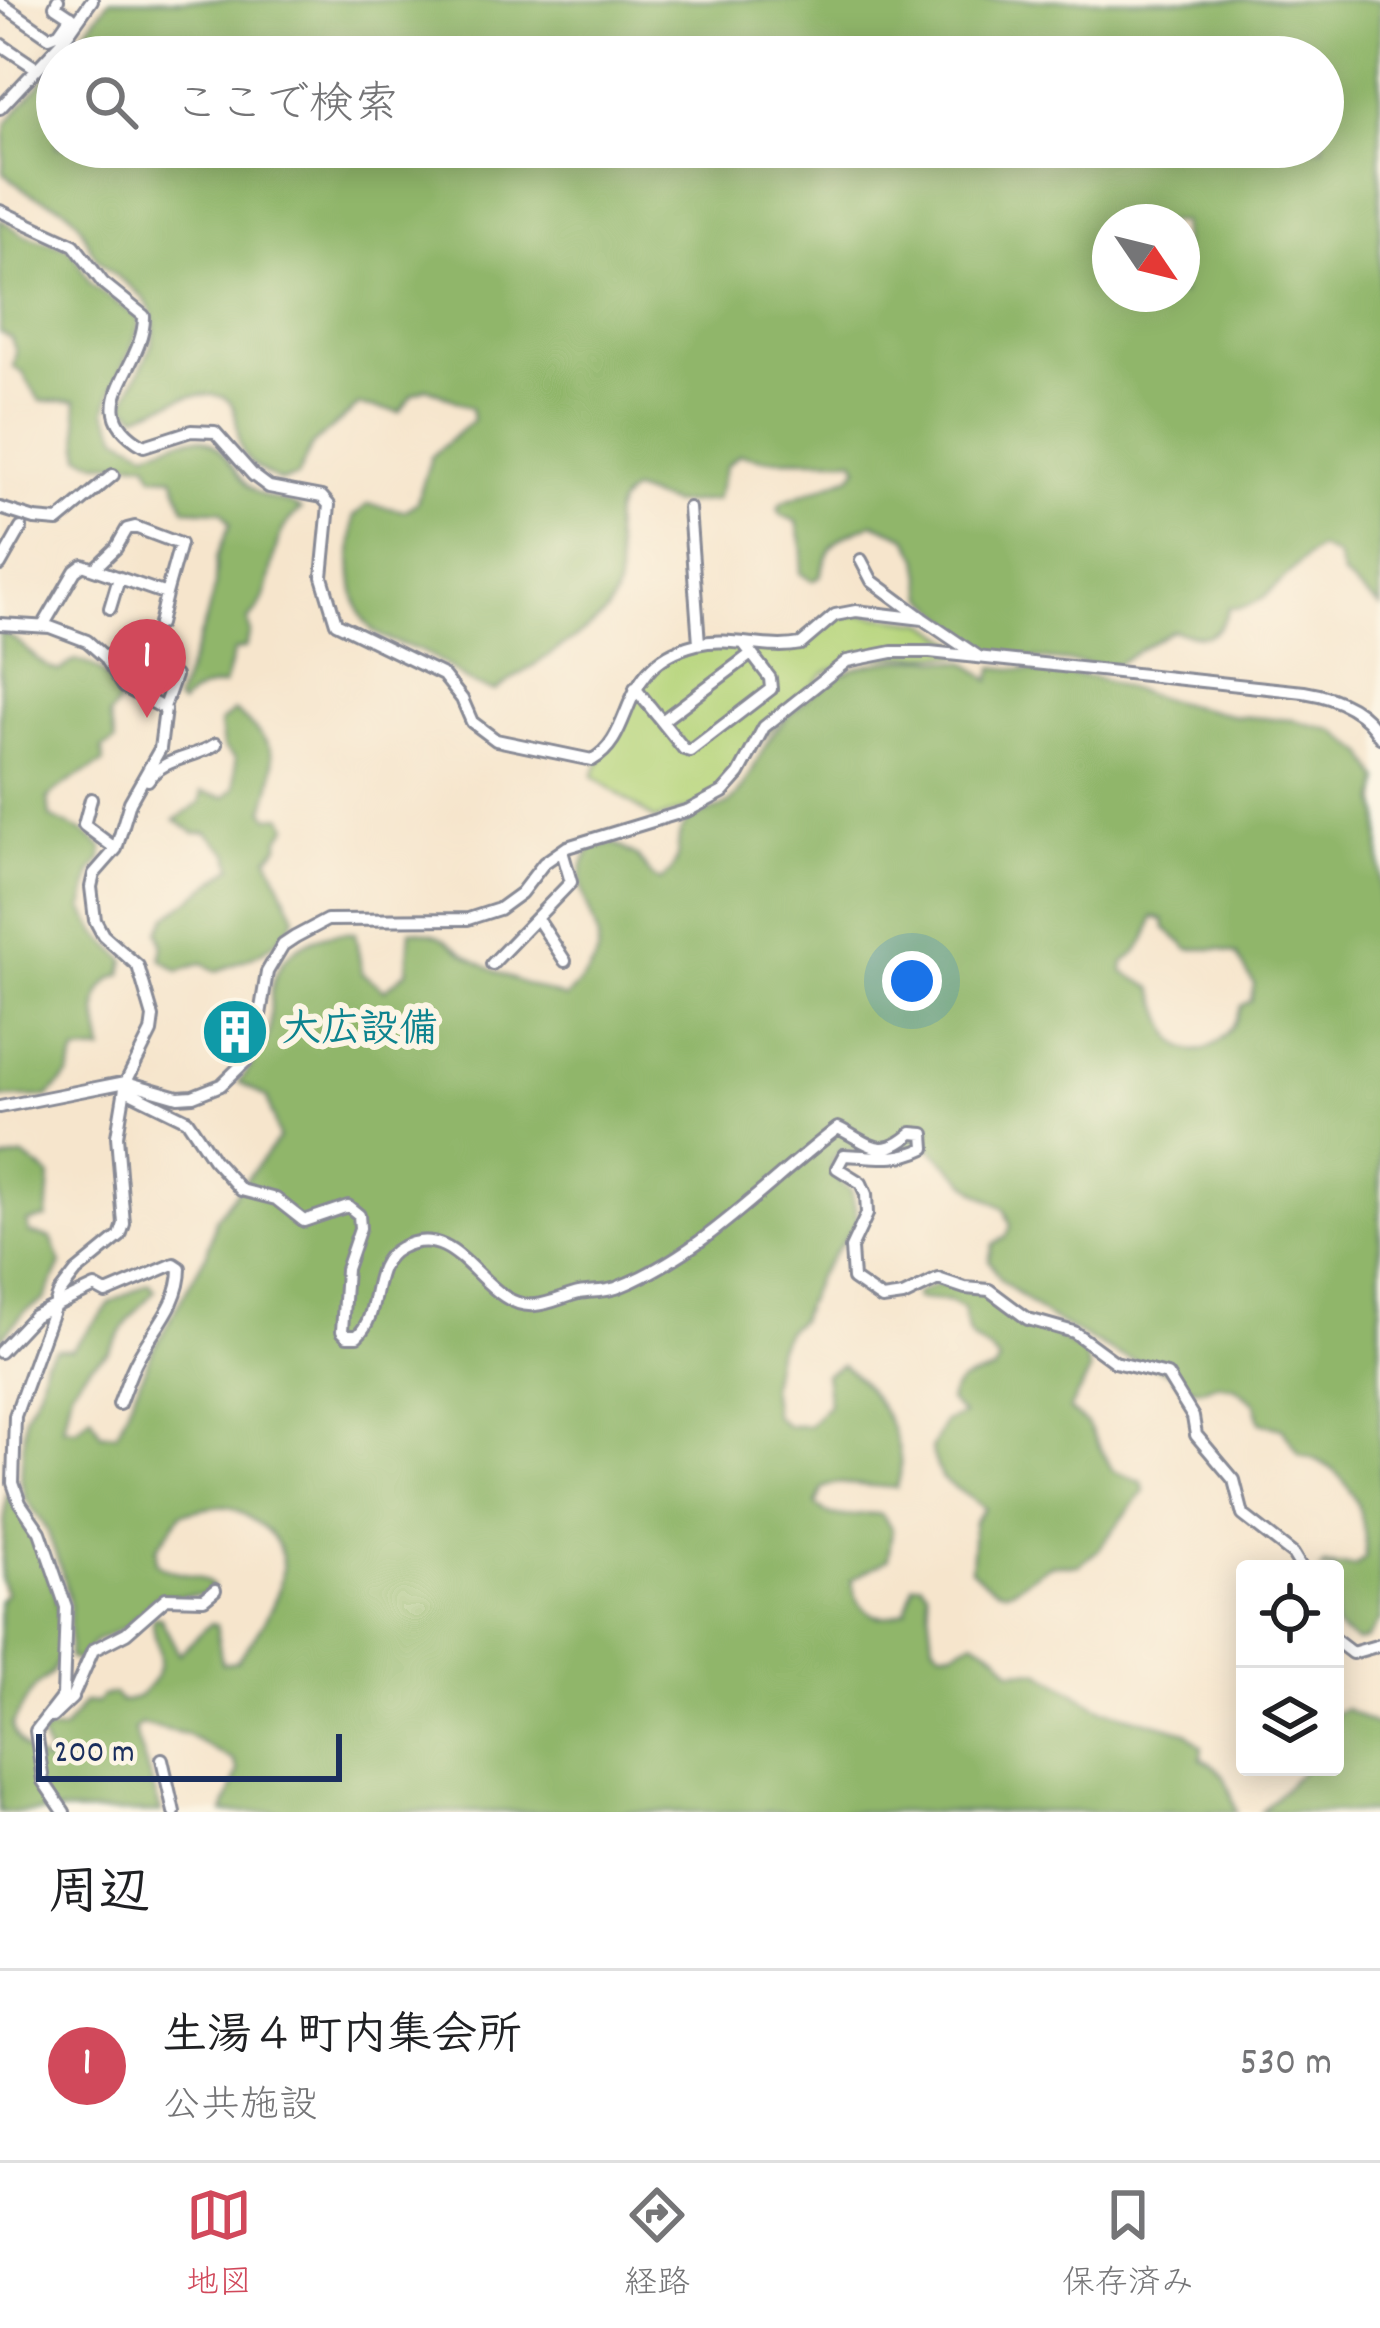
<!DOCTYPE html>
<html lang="ja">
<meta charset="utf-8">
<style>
:root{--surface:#fff;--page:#f2f2f2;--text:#202124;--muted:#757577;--line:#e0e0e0;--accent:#d1495b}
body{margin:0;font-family:Dekko,"Klee One",sans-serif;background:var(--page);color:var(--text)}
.controls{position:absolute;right:36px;bottom:36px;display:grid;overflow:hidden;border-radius:12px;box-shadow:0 6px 30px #0003}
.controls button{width:108px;height:108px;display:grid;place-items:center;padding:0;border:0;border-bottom:3px solid var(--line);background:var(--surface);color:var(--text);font:60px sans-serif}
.compass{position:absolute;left:1092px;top:204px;width:108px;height:108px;border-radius:50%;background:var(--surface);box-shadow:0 6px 30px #0003;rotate:125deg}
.scale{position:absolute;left:36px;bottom:30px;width:306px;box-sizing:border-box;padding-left:12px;border:6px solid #1b2f5e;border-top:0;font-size:33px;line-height:42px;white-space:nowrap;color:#1b2f5e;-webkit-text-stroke:9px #fcf5e5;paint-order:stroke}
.you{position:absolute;left:912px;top:981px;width:42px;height:42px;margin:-30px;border:9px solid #fff;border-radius:50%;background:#1a73e8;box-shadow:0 0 0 18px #1a73e833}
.badge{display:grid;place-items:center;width:78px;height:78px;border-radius:50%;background:var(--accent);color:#fff;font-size:39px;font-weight:700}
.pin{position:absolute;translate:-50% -99px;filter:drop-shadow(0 3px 6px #0008)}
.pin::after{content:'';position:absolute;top:63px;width:42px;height:36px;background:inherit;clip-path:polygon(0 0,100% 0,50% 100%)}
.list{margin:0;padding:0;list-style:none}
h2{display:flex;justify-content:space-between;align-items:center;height:156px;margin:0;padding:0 48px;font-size:51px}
h2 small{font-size:39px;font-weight:400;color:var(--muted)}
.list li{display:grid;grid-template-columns:78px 1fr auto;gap:36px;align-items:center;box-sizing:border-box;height:192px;padding:0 48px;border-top:3px solid var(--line)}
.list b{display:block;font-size:45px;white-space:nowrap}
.list p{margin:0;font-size:39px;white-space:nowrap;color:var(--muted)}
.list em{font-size:39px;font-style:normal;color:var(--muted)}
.icon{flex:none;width:66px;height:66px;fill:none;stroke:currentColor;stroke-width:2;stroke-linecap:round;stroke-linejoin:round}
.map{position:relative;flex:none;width:1380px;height:1812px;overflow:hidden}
.search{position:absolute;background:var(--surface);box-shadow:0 6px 30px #0003;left:36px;right:36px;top:36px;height:132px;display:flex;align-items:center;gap:30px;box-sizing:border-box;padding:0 42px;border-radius:66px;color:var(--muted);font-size:45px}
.sheet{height:348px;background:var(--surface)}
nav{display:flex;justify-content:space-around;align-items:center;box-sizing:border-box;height:168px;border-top:3px solid var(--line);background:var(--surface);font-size:33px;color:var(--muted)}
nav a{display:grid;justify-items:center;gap:6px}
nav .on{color:var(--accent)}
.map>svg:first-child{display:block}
</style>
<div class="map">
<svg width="1380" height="1812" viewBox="0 0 1380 1812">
<rect width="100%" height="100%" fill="#fcf5e5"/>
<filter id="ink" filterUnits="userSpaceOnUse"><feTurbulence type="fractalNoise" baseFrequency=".00833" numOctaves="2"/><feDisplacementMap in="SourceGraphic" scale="24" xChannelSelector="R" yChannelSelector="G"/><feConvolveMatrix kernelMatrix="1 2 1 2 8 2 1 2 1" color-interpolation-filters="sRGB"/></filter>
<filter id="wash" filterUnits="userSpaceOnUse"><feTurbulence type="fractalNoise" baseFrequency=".004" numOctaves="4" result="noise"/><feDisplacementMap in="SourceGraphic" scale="48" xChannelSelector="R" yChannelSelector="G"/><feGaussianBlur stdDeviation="2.7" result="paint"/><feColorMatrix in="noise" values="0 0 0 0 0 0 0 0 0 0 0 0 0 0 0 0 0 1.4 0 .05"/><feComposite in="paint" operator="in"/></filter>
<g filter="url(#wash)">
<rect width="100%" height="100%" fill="#f6e5cc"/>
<path fill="#b5d47a" stroke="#68826c" stroke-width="3" d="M860,614L926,623L977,655L865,656L824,673L749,752L731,783L706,803L655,820L593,776C618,725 641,654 706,645C737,641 771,646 802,647L832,618Z"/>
<path fill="#90b66a" stroke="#567264" stroke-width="3" fill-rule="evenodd" d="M110,0H1380V607L1343,576L1337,556L1319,548C1292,562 1265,614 1229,607C1218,641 1204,639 1173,630L1113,666L987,654L925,596L919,558L907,537L873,523C837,539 830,538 820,577L812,581L800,573L803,551L797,522L782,515L778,509L781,503L851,476L858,467L854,459H763L740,454L726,466L716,500L673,504L632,491C589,519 638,565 608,610C596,628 518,674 495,691C460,683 457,670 429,655C413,646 391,644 376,633C346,612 350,548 354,516L368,504L405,511L417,502L431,457L473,420L471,408L427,388L413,394L400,412L359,405L312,445L297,477L281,481C265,474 244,463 240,444C233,410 241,389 191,396C173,399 154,410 137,415L125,405C132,376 154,356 154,326C153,287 108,281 91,249C82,233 83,222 67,210C57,202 44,201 33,195C22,189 12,179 3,172L6,124L57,64V147H1323V57H64ZM1110,222H1182V294H1110Z
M0,219L22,234L65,247L73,253L91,285L140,319C135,353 112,378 106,411L119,436L146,451C162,447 178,439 193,438C220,436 232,471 249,487C265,502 286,498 301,510C261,537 282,592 248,620L250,633L245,648L234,651L224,685C207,686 192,691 181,705L176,701L206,620L215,585L216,559L230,524L222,511L185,509L173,477L153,476L147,462L99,463L81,456L76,401H40L23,373L13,367L16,352L11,338L0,332Z
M0,632C26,641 34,665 59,671L75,660C98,665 113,680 120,701L109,716L115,742L102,749L104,763C83,773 64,783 48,798L50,817L85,833L103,848L102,859L91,872L83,909L97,933L125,960L122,974C85,987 99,1023 103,1051L76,1053L69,1075L48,1097L0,1098Z
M925,658L967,663L990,681L994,667L1092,677L1161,699L1235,716L1293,720L1336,731L1366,755L1380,780L1377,802L1380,817V1620L1366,1640L1356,1642L1335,1627V1569H1320L1324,1565L1355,1566L1366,1557C1366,1511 1349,1465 1300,1455L1282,1428L1260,1422L1255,1403L1234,1387L1218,1384L1202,1389L1185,1387L1169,1372L1118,1355L1045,1315L1001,1280L989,1260L993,1245L1006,1237L1011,1226L1004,1208L977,1192L931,1149L919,1146L877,1154L842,1150C822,1166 834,1179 851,1190L858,1221L817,1277L799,1320L786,1331L776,1351L770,1386L774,1415L787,1426H808L829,1404L825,1374L842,1365C874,1386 914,1450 896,1488L836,1483L823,1488L816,1504C834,1527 858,1509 882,1515L892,1530L888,1559L851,1580C856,1611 877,1626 906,1610L913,1584L921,1583L927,1590L933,1643L941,1650H954L974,1640L997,1654L1011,1670L1039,1671L1100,1708L1187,1732L1202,1747L1201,1759C1227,1767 1229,1789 1237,1812H223L238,1771L234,1761L186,1734L141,1724L134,1730L161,1812H0V1601L6,1593L1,1579L6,1494L14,1499C16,1514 28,1517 33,1530C46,1564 77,1639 51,1673C47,1678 41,1681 37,1685C27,1696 20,1712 12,1725C14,1741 31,1756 45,1762L49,1758L41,1736L46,1731L63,1730L85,1702L97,1703L102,1696L114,1694L121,1702C139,1698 141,1696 152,1682C170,1656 152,1646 153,1618L160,1617L179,1654L211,1623L216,1625L222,1664L237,1661C266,1622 313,1556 254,1521C247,1517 237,1508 229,1507C216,1504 195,1511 182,1513L157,1547L156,1563C173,1578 198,1570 212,1586L202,1595L157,1596L126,1627L95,1641L78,1661L69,1658L70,1606L65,1581L46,1527L26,1499L21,1480L25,1415L39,1389L45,1360L55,1349H72L112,1302L149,1283L155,1290L130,1318L109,1352L90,1365L71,1389L63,1428L77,1429L91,1415L101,1434L117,1433L152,1352L207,1253L216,1218L279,1138L267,1098L239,1082C250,1067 265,1050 269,1033C272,1017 269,1000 273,984C282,947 320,931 355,933L362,973L385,990L407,971L410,930C447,934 441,938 469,957C499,976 533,987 566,998C576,986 591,973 596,959C609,921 560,891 592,847L614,843L638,857L651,876L660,881C688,862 671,839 685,825C697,811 721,813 734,799C753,778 759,749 778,728C795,707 827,680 851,670C873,660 902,660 925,658ZM1153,917L1164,920L1165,928L1189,949H1220L1236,954L1254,984L1251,1001L1241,1006C1235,1036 1193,1073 1171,1034C1163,1020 1160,1002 1153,988L1123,972L1124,962C1143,950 1148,937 1153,917Z
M234,711C279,747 280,757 264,810L269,817L282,816L288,826L279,839V846L268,857L295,917C279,949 247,960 216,971L202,963L179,971L161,959L163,944L159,931L167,917L233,867L229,853L206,832L195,833L175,820L201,802L202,792L225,797L235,787V758L223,747L220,723Z
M24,1156L50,1176L47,1218L27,1222L29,1233L51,1238L61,1264L44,1300L25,1311L0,1340V1161Z
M939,1283L987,1294L1017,1320L1044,1329L1084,1353L1090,1372L1069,1410L1087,1424L1113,1471L1142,1482L1144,1491L1098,1550L1079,1565C1070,1566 1057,1563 1049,1566C1013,1582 1011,1611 971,1569L974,1522L985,1508L941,1478L931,1449L945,1422L963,1415L949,1401C954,1378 976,1377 994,1371L999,1362C984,1336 967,1355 964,1309L949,1301L916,1299L915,1294Z
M1346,1709L1380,1727V1812H1261L1306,1767H1335V1713Z"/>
</g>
<g filter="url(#ink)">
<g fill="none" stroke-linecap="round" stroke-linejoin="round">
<defs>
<path id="minor" d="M58,0L55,6L76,20
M0,3L49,37L59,33L71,16
M0,44L36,68
M0,108L63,41L92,0
M0,211L74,245L103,283L144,316C145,369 77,408 144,446L191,431L215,432L253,475L269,487L322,497L329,505L322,577L336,623L443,675L462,699L472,722L496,740L592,760C638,735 615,664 697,644C731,636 767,651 801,644L835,615L856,611L923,619L979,657
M0,508L35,519L58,521L113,475
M689,508L699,643
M135,527L180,544L166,594L94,569L116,548L127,529Z
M861,560L872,581L922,618
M0,565L21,528
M110,608L119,578
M0,624L50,627L87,641L105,657L124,687L165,709L160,749L130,802L116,849L94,874L91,887L95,920L103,935L138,966L153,1017L151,1032L126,1082L117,1136L124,1224L120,1236L76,1272L59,1294L15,1416L13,1483L20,1503L40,1532L66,1607L63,1696L36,1731L43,1781L64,1812
M159,624L166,594
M43,626L75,571L83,565L94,569
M635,688L684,749L690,751L771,689L770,678L744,644
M164,707L175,676
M662,721L751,654
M148,780C163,757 194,759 216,744
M91,799L84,825L116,849
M537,918L565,961
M492,964L571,882L562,851
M126,1082L130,1092L187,1120L213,1159L241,1190L276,1199L304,1221L348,1206L359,1215L360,1228L346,1269L342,1331L347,1336H357C383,1313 367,1265 400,1248C461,1216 483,1310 535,1305C550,1304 565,1296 579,1293C591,1291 604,1292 616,1288C704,1254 765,1183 838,1128C871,1144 880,1161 912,1133L924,1134L925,1148C896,1162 875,1156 844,1155L837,1168L861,1183L866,1194L867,1214L851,1248L853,1279L882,1299L903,1296L938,1279L965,1288L989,1290L1028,1319L1074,1332L1115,1362L1167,1375L1193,1417L1196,1435L1234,1480L1243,1515L1293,1554L1302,1569
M0,1107L126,1082L178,1097L193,1096L221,1085L246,1061L255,1046L267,972L283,945L295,937L327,920L468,919L499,909L521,893L544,863L567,847L689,810L723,792L739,774L764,727L847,661L892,652H930L1304,692C1335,697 1365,709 1380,737
M0,1352L34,1316L95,1287L106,1293L174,1264L180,1268C180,1304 154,1328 138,1358C130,1372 125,1389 119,1404
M1335,1640L1352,1653L1380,1645
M52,1717L72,1698L93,1650L126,1633L166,1598L204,1599L215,1590
M162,1759L174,1812"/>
</defs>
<use href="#minor" stroke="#888a95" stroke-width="16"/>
<use href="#minor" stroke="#fff" stroke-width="10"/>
</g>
</g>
<defs>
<symbol id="building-disc" viewBox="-11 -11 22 22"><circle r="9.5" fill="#0f9aa8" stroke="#fcf5e5"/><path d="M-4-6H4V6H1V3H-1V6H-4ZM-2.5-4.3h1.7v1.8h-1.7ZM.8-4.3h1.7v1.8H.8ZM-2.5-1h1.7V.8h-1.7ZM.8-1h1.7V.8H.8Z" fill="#fff"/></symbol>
</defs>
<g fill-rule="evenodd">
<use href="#building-disc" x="197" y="994" width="76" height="76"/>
</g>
<g text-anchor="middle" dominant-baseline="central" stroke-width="12" stroke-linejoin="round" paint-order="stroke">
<g font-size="39" font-weight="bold" fill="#0d838f" stroke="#fcf5e5" text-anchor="start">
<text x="282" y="1032">大広設備</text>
</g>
</g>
</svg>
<div class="controls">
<button><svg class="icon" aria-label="locate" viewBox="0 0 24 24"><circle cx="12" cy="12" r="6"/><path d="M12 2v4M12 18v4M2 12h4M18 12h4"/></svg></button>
<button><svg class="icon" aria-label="layers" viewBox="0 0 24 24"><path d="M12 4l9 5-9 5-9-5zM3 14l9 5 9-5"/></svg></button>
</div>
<svg class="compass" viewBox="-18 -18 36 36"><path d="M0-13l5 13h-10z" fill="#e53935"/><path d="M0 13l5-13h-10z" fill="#757577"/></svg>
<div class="scale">200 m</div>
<div class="you"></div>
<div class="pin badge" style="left:147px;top:718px">1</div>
<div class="search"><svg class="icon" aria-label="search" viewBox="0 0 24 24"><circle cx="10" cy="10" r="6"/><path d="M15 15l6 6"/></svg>ここで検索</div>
</div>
<section class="sheet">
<h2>周辺<small></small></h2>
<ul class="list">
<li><span class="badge">1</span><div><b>生湯４町内集会所</b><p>公共施設</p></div><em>530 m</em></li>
</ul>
</section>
<nav>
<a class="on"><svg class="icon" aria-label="map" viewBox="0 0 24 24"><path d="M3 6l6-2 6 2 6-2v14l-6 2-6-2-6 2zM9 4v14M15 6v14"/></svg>地図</a>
<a><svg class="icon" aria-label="directions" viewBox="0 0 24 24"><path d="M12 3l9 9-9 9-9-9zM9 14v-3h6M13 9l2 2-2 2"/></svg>経路</a>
<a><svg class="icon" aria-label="saved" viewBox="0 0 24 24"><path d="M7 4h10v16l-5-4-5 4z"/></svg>保存済み</a>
</nav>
